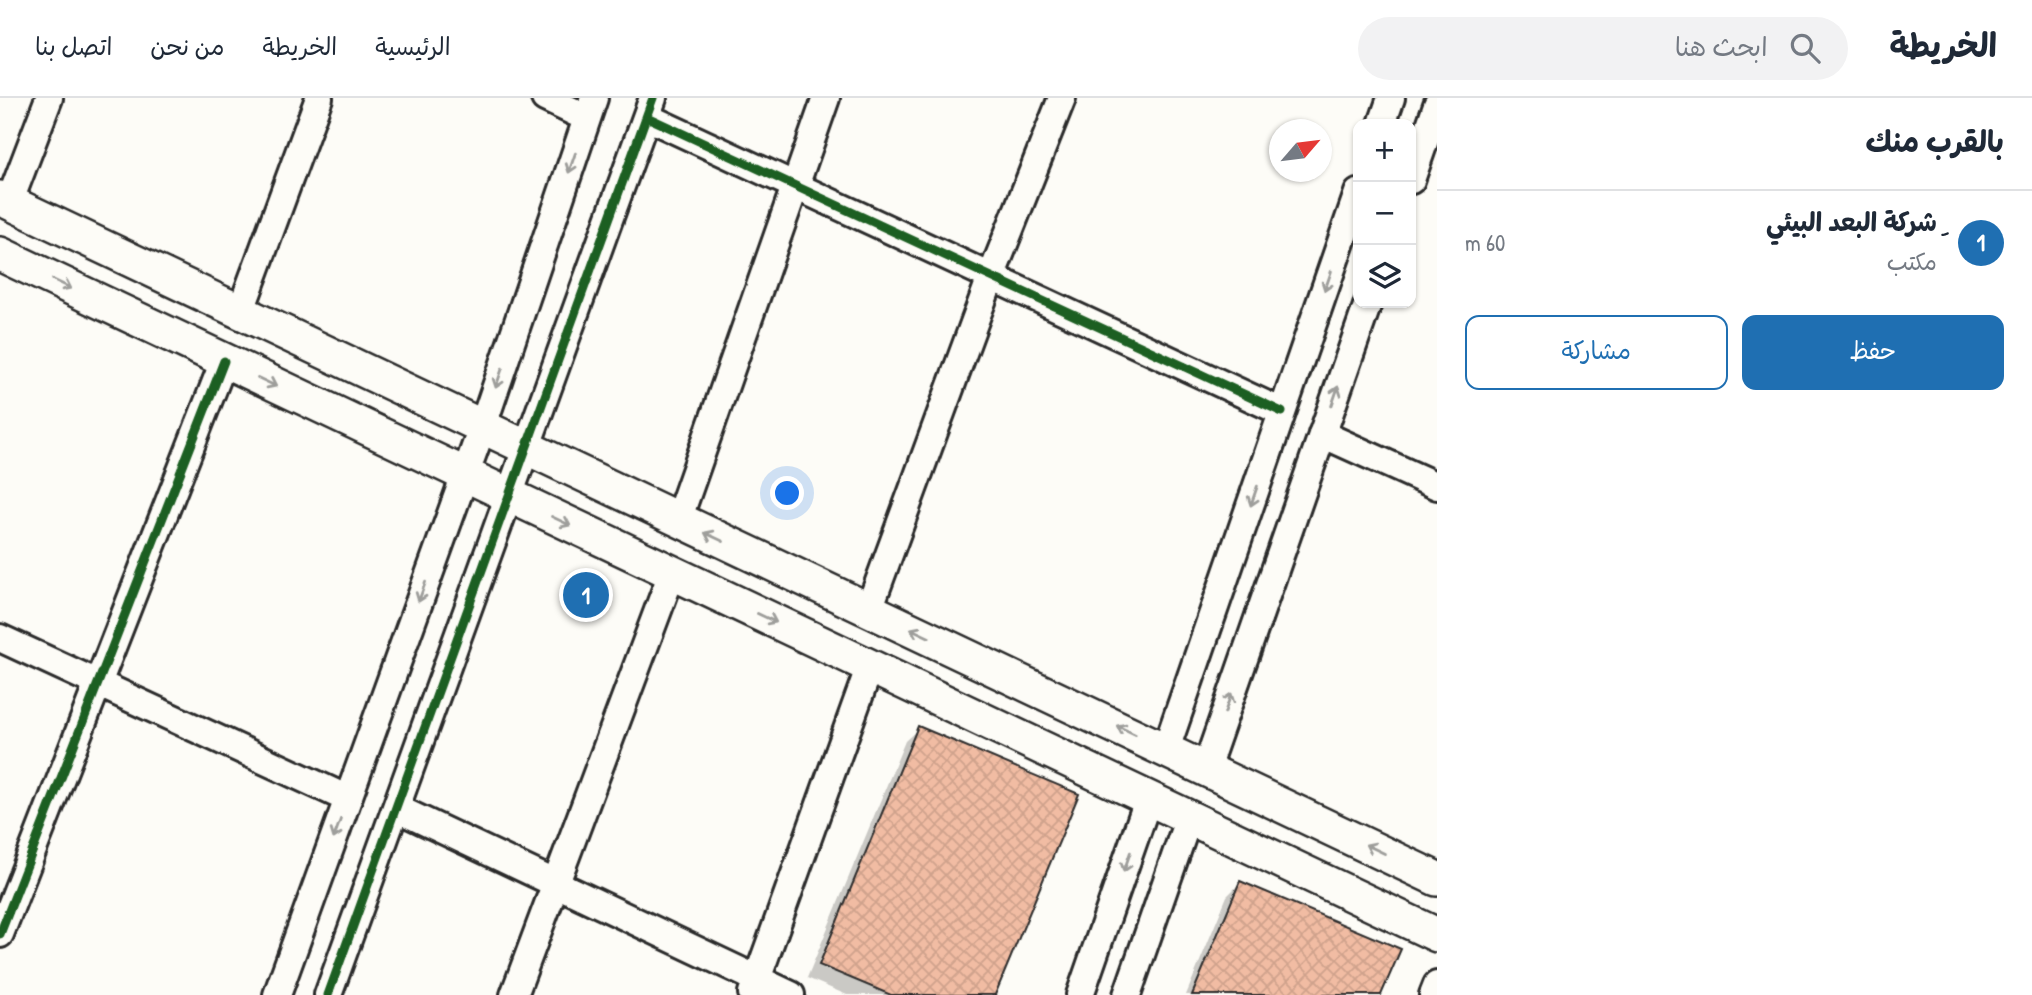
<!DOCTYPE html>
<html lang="ar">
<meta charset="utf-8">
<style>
:root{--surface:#fff;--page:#f2f2f3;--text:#1f2937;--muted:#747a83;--line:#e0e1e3;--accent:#1f6fb2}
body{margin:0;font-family:"Patrick Hand","Playpen Sans Arabic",sans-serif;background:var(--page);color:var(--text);direction:rtl}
.controls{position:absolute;right:21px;top:21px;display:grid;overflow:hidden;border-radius:14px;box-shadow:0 2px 5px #0004}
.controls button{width:63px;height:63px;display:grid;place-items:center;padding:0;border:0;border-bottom:2px solid var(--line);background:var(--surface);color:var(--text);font:35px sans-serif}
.compass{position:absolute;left:1269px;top:21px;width:63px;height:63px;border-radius:50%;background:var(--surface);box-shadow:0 2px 5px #0004;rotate:62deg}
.you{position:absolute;left:788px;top:396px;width:24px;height:24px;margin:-18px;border:5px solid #fff;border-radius:50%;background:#1a73e8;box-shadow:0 0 0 10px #1a73e833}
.badge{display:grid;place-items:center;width:46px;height:46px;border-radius:50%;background:var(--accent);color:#fff;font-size:23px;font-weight:700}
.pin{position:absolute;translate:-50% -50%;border:4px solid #fff;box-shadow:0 2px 7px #0006}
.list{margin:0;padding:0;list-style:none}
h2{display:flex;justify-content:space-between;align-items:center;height:91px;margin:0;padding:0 28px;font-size:30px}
h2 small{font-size:23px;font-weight:400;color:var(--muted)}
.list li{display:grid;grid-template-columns:46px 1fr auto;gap:21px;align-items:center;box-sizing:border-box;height:105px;padding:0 28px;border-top:2px solid var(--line)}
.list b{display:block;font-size:26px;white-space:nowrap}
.list p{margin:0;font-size:23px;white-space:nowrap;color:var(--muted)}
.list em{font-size:23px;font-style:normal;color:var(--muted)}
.actions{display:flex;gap:14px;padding:21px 28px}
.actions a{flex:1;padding:16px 0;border:2px solid var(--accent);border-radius:14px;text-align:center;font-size:24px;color:var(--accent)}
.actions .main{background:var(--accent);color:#fff}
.icon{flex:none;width:38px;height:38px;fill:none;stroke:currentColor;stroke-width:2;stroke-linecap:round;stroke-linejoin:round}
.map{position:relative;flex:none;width:1437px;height:897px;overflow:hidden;direction:ltr}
header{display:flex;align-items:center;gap:42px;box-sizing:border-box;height:98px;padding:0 35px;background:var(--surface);border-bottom:2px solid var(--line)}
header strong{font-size:33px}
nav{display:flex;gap:38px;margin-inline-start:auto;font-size:24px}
.search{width:490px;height:63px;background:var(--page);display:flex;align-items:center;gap:18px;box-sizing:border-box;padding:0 24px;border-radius:38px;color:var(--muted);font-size:26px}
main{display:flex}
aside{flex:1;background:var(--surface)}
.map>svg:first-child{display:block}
</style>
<header>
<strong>الخريطة</strong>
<div class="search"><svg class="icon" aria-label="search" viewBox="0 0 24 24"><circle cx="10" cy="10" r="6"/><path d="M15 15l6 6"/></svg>ابحث هنا</div>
<nav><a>الرئيسية</a><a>الخريطة</a><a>من نحن</a><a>اتصل بنا</a></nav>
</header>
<main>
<aside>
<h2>بالقرب منك<small></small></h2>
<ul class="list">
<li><span class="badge">1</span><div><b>ِشركة البعد البيئي</b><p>مكتب</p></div><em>60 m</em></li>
</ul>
<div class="actions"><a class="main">حفظ</a><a>مشاركة</a></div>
</aside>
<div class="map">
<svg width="1437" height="897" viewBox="0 0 1437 897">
<defs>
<pattern id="building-cross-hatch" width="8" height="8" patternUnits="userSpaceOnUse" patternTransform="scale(1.75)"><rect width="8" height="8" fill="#f1bca3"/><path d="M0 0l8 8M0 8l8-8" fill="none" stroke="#cfa28c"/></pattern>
</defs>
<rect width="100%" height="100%" fill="#fdfcf7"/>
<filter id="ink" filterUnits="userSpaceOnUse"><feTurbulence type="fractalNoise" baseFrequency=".0143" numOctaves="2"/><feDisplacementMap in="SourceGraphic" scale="14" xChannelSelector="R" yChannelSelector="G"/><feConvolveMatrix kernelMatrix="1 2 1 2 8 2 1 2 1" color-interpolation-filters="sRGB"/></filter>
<g filter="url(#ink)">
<path fill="#0003" d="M919,630L993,897H847L807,880L905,643Z
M1240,785L1379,897H1186L1227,798Z"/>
<path fill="url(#building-cross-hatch)" stroke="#2b2b2b" stroke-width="2" d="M918,628L1079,696L995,897H891L819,867Z
M1240,783L1401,851L1381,897H1192Z"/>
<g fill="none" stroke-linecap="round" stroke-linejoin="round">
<defs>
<path id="minor" d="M545,0L587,20
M647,19L1282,314
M1382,26L1391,0
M1411,82L1437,7
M9,105L49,0
M240,215L319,0
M1322,336L1437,388
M678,422L826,0
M869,511L991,179L1062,0
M0,540L348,701
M1166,651L1358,95
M1206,670L1368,205
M396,710L791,897
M0,836L224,263
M752,895L870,568
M277,897L482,330L594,0
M328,897L653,0
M514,897L672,475
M1080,897L1149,699
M1127,897L1189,719
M1433,897L1437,887"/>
<path id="major" d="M0,100L1437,781
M0,156L1437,837"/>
</defs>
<use href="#minor" stroke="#2b2b2b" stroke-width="32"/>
<use href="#major" stroke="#2b2b2b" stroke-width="38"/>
<use href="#minor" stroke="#fdfcf7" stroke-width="26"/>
<use href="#major" stroke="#fdfcf7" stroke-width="33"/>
<defs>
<path id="cycleway" d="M647,19L1282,314
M0,836L224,263
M328,897L653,0"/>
</defs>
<use href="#cycleway" stroke="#fdfcf7" stroke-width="13"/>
<use href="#cycleway" stroke="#1b5e20" stroke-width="9"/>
</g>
<defs><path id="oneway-shaft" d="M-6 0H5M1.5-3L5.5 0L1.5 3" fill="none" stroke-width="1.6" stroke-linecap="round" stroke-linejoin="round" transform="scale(1.75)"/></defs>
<g stroke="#9e9e9b">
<use href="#oneway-shaft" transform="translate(572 65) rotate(109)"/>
<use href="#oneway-shaft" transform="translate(1328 183) rotate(109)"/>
<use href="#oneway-shaft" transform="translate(62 186) rotate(26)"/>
<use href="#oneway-shaft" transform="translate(499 280) rotate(109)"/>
<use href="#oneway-shaft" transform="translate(267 284) rotate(26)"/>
<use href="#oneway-shaft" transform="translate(1335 298) rotate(-71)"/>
<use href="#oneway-shaft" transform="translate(1254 398) rotate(109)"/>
<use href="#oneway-shaft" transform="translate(561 423) rotate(25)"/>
<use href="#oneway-shaft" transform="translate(714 439) rotate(-155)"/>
<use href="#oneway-shaft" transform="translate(422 494) rotate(110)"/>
<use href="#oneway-shaft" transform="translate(767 520) rotate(25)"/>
<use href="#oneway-shaft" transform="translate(920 535) rotate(-155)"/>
<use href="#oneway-shaft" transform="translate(1228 605) rotate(-71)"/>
<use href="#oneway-shaft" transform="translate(1126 632) rotate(-154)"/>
<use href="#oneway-shaft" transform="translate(337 731) rotate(110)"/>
<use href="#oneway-shaft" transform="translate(1375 751) rotate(-154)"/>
<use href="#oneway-shaft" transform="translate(1127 764) rotate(109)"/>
</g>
</g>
</svg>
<div class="controls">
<button>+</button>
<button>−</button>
<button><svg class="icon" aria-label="layers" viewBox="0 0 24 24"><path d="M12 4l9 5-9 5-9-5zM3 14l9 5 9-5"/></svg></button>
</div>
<svg class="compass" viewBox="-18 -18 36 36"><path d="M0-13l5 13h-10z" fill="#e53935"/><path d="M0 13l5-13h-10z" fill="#747a83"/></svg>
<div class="you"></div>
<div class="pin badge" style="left:586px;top:497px">1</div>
</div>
</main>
